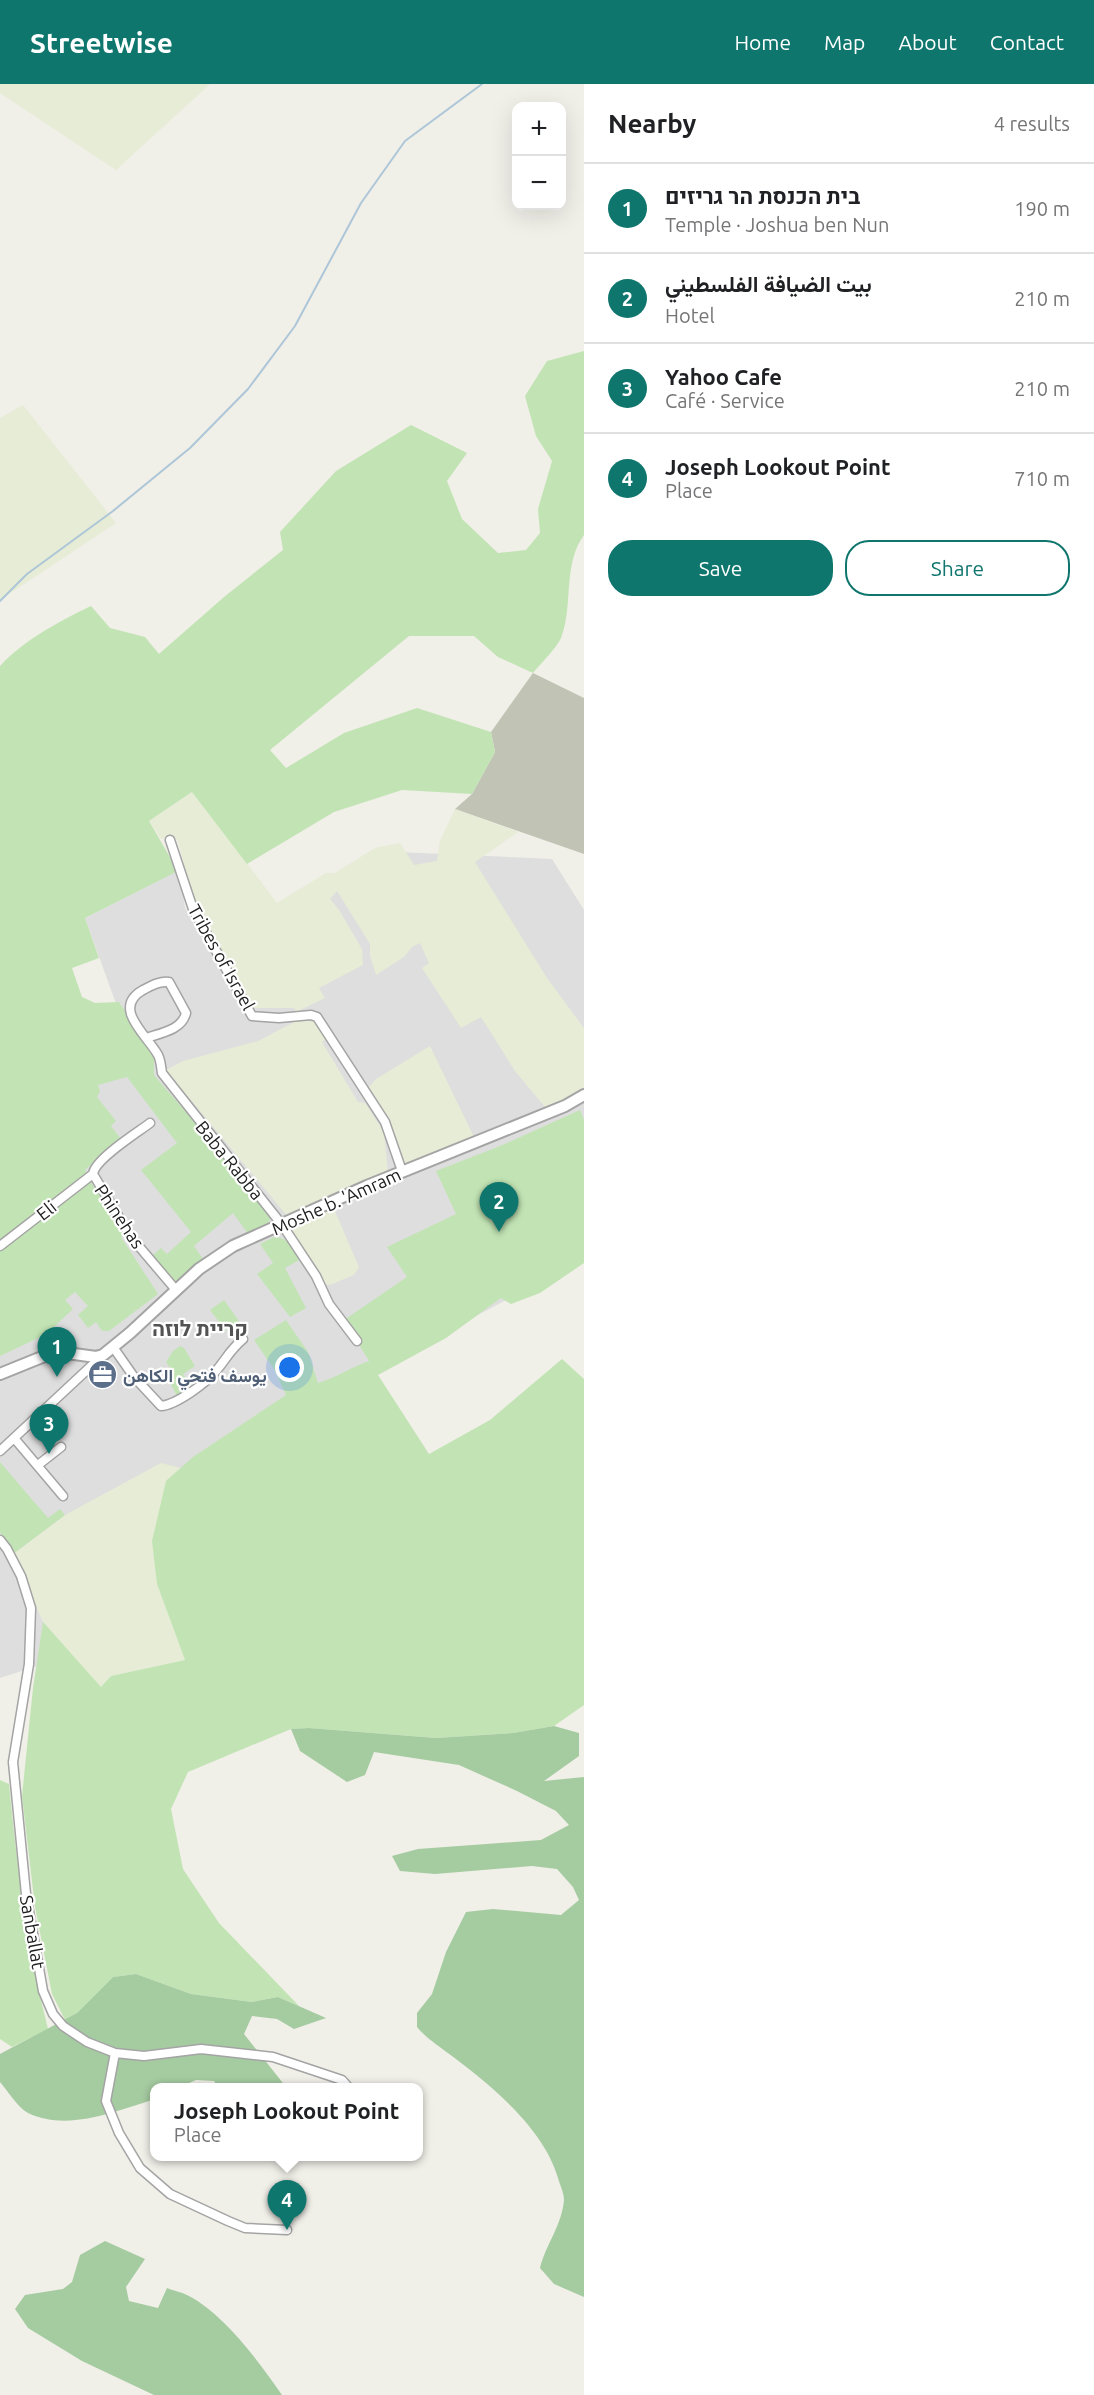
<!DOCTYPE html>
<meta charset="utf-8">
<style>
:root{--surface:#fff;--page:#f6f6f6;--text:#202124;--muted:#757577;--line:#e0e0e0;--accent:#0f766e}
body{margin:0;font-family:Ubuntu,Vazirmatn,Heebo,sans-serif;background:var(--page);color:var(--text)}
.controls{position:absolute;right:18px;top:18px;display:grid;overflow:hidden;border-radius:12px;box-shadow:0 6px 24px #0002}
.controls button{width:54px;height:54px;display:grid;place-items:center;padding:0;border:0;border-bottom:2px solid var(--line);background:var(--surface);color:var(--text);font:30px sans-serif}
.you{position:absolute;left:290px;top:1284px;width:21px;height:21px;margin:-15px;border:4px solid #fff;border-radius:50%;background:#1a73e8;box-shadow:0 0 0 9px #1a73e833}
.badge{display:grid;place-items:center;width:39px;height:39px;border-radius:50%;background:var(--accent);color:#fff;font-size:20px;font-weight:700}
.pin{position:absolute;translate:-50% -50px;filter:drop-shadow(0 2px 3px #0008)}
.pin::after{content:'';position:absolute;top:32px;width:21px;height:18px;background:inherit;clip-path:polygon(0 0,100% 0,50% 100%)}
.popup{position:absolute;left:150px;top:1999px;width:273px;height:78px;box-sizing:border-box;display:grid;place-content:center;border-radius:12px;background:var(--surface);filter:drop-shadow(0 2px 4px #0005);font-size:20px;white-space:nowrap;color:var(--muted)}
.popup b{font-size:22px;color:var(--text)}
.popup::after{content:'';position:absolute;left:50%;top:100%;margin-left:-12px;border:12px solid transparent;border-top-color:var(--surface)}
.list{margin:0;padding:0;list-style:none}
h2{display:flex;justify-content:space-between;align-items:center;height:78px;margin:0;padding:0 24px;font-size:26px}
h2 small{font-size:20px;font-weight:400;color:var(--muted)}
.list li{display:grid;grid-template-columns:39px 1fr auto;gap:18px;align-items:center;box-sizing:border-box;height:90px;padding:0 24px;border-top:2px solid var(--line)}
.list b{display:block;font-size:22px;white-space:nowrap}
.list p{margin:0;font-size:20px;white-space:nowrap;color:var(--muted)}
.list em{font-size:20px;font-style:normal;color:var(--muted)}
.actions{display:flex;gap:12px;padding:18px 24px}
.actions a{flex:1;padding:14px 0;border:2px solid var(--accent);border-radius:24px;text-align:center;font-size:21px;color:var(--accent)}
.actions .main{background:var(--accent);color:#fff}
.map{position:relative;flex:none;width:584px;height:2311px;overflow:hidden}
header{display:flex;align-items:center;gap:36px;box-sizing:border-box;height:84px;padding:0 30px;background:var(--accent);color:#fff}
header strong{font-size:28px}
nav{display:flex;gap:33px;margin-inline-start:auto;font-size:21px}
main{display:flex}
aside{flex:1;background:var(--surface)}
.map>svg:first-child{display:block}
</style>
<header>
<strong>Streetwise</strong>
<nav><a>Home</a><a>Map</a><a>About</a><a>Contact</a></nav>
</header>
<main>
<div class="map">
<svg width="584" height="2311" viewBox="0 0 584 2311">
<rect width="100%" height="100%" fill="#f0efe8"/>
<path fill="#dedede" d="M375,767L552,775L584,826V1175L315,1317L68,1572L0,1594V1205L31,1052L123,939L85,834L179,786L185,824L206,862Z"/>
<path fill="#c1c4b4" d="M533,589L584,614V770L455,725L472,710L495,668L491,648Z"/>
<path fill="#e6ecd6" d="M0,0H210L116,86L0,9Z
M23,321L116,439L0,516V334Z
M193,708L277,819L326,789H335L375,764L400,759L414,781L437,777L440,757L455,725L518,748L475,778L547,894L584,944V1007L545,1023L515,987L481,933L461,944L422,884L429,879L420,859L412,863L404,873L376,891L370,872V860L337,807L330,815L339,826L362,865L363,881L319,904L325,914L296,928L294,924H252L207,846L192,812L178,757L172,752L161,755L149,737Z
M298,936L316,938L326,955L322,958L358,1018L365,1019L384,1048L388,1089L288,1133L166,986L183,977L258,957Z
M430,962L475,1055L408,1082L403,1078L390,1036L369,1003L376,995Z
M334,1125L359,1183L354,1191L330,1201L325,1200L290,1149L293,1142Z
M161,1379L181,1384L166,1397L157,1500L185,1576L111,1592L101,1604L43,1538L13,1470L65,1431Z"/>
<path fill="#c2e4b4" d="M584,267V451C563,479 573,521 562,551C559,562 541,579 533,589L498,573L474,552H409L270,666L286,684L344,649L417,624L491,648L495,668L472,710L402,706L334,728L247,780L192,708L149,737L178,787L85,834L99,874L72,884L82,913L95,919L119,918L154,970V991L233,1083L269,1130L270,1136L265,1143L249,1151L233,1129L194,1162L205,1178L176,1200L153,1171L161,1164L167,1170L191,1148L141,1086L177,1059L127,993L98,1001L100,1007L97,1013L116,1037L111,1042L121,1055L85,1086L88,1089L0,1158V582C24,556 58,538 91,522L110,544L145,553L159,570L224,513L283,466L280,448L336,387L411,341L467,369L447,397L462,435L498,469L526,466L540,449L538,425L552,377L536,352L525,312L547,277Z
M580,1026L584,1036V1179L540,1209L511,1220L501,1214L446,1254L378,1291L429,1370L490,1336L562,1275L584,1295V1621L554,1642L513,1649L436,1654L309,1644L291,1645L188,1688L171,1725L183,1785L219,1839L299,1922L278,1913L252,1918L191,1910L136,1890L113,1893L77,1929L65,1936L52,1910L35,1823L22,1712L33,1604L43,1538L101,1603L111,1592L185,1576L157,1500L152,1457L166,1397L193,1373L286,1311L274,1285L254,1256L286,1236L308,1268L318,1299C336,1294 351,1283 369,1277L344,1236L407,1193L387,1163L456,1130L436,1087L500,1062Z
M90,1097L124,1147L126,1151L121,1153L158,1210L109,1247H102L96,1238L88,1244L78,1231L88,1222L75,1208L65,1216L73,1225L55,1242L53,1247L0,1272V1167Z
M274,1153C289,1154 294,1163 301,1175L285,1184L306,1224L290,1233L257,1190L273,1179L260,1160Z
M224,1216L239,1237L225,1246L210,1226Z
M180,1262L184,1264L195,1282L183,1290L192,1303L177,1312L167,1293L173,1288L166,1278L173,1267Z
M0,1378L48,1434L60,1425L65,1431L13,1470L0,1448Z
M0,1696L9,1700C17,1782 27,1864 48,1945L12,1963L0,1955Z"/>
<path fill="#a5cba1" d="M554,1642L579,1649V1672L544,1697L584,1693V2213L554,2200L540,2184C546,2160 562,2141 564,2116C564,2109 560,2101 558,2094C544,2045 491,2001 452,1972C439,1962 427,1955 417,1943V1929L432,1910L446,1868L466,1828L493,1825L561,1831L579,1816L573,1803L557,1785L532,1782L435,1790L400,1787L392,1772L418,1765L541,1756L569,1741L556,1727L517,1707L459,1681L374,1668L365,1691L347,1698L300,1667L291,1645L309,1644L436,1654L513,1649Z
M136,1890L191,1910L252,1918L278,1913L326,1934L294,1945L277,1935L252,1932L244,1950L286,2003H218L214,1997L196,1996L180,2003L155,2004V2015C116,2027 68,2048 28,2029C18,2024 8,2007 0,1998V1970L77,1929L113,1893Z
M105,2157L145,2175L126,2203L129,2217L158,2224L167,2204C174,2207 182,2208 189,2212C225,2231 259,2278 282,2311H154L82,2277L28,2244L15,2225L25,2211L63,2205L72,2198L80,2171Z"/>
<g fill="none" stroke-linecap="round" stroke-linejoin="round">
<path stroke="#adc6d8" stroke-width="2" d="M0,517L27,490L113,427L190,364L248,305L295,242L361,119L405,57L482,0"/>
<defs>
<path id="minor" d="M170,756L193,825L252,932L279,934L311,931L317,933L385,1038L402,1087
M146,954C161,949 182,946 186,929L169,898C159,897 151,902 143,906C111,924 147,951 158,971C161,977 161,983 162,989L283,1142L316,1192L329,1220L357,1257
M150,1039C137,1049 95,1075 93,1090L131,1153L176,1206
M0,1162L93,1090
M113,1263L134,1293L161,1322C176,1321 206,1299 216,1287C227,1274 229,1267 243,1255
M14,1354L63,1412
M0,1367L103,1271
M38,1381L61,1363
M0,1456L7,1465L21,1492L31,1524L29,1580L13,1678L26,1810L43,1907L53,1930L63,1942L87,1958L115,1969L144,1972L201,1965L273,1973L342,1996L349,2004
M115,1969L106,2017L119,2049L140,2084L170,2110L228,2137L245,2144L287,2146"/>
<path id="tertiary" d="M0,1290L47,1271L67,1269L96,1273L103,1271L130,1249L199,1185L233,1162L367,1102L565,1022L584,1011"/>
</defs>
<use href="#minor" stroke="#a4a4a4" stroke-width="11"/>
<use href="#tertiary" stroke="#a4a4a4" stroke-width="14"/>
<use href="#minor" stroke="#fff" stroke-width="8"/>
<use href="#tertiary" stroke="#fff" stroke-width="10"/>
</g>
<defs>
<symbol id="office-disc" viewBox="-11 -11 22 22"><circle r="9.5" fill="#5c6f8a" stroke="#fff"/><path d="M-6-3h4V-5.5h4V-3h4V5H-6ZM-1-4.5V-3h2v-1.5ZM-6 0V1H6V0Z" fill="#fff"/></symbol>
</defs>
<g fill-rule="evenodd">
<use href="#office-disc" x="86" y="1274" width="33" height="33"/>
</g>
<g text-anchor="middle" dominant-baseline="central" stroke-width="4.5" stroke-linejoin="round" paint-order="stroke">
<g font-size="18" fill="#202020" stroke="#fff">
<text transform="translate(222 873) rotate(61)">Tribes of Israel</text>
<text transform="translate(230 1076) rotate(51)">Baba Rabba</text>
<text transform="translate(336 1117) rotate(-24)">Moshe b. 'Amram</text>
<text transform="translate(46 1126) rotate(-38)">Eli</text>
<text transform="translate(120 1132) rotate(56)">Phinehas</text>
<text transform="translate(33 1848) rotate(80)">Sanballat</text>
</g>
<g font-size="18" font-weight="bold" fill="#4e5e75" stroke="#fff" text-anchor="start">
<text x="123" y="1291">يوسف فتحي الكاهن</text>
</g>
<g font-size="21" font-weight="bold" fill="#535353" stroke="#fff">
<text x="200" y="1244">קריית לוזה</text>
</g>
</g>
</svg>
<div class="controls">
<button>+</button>
<button>−</button>
</div>
<div class="you"></div>
<div class="pin badge" style="left:57px;top:1293px">1</div>
<div class="pin badge" style="left:499px;top:1148px">2</div>
<div class="pin badge" style="left:49px;top:1370px">3</div>
<div class="pin badge" style="left:287px;top:2146px">4</div>
<div class="popup"><b>Joseph Lookout Point</b>Place</div>
</div>
<aside>
<h2>Nearby<small>4 results</small></h2>
<ul class="list">
<li><span class="badge">1</span><div><b>בית הכנסת הר גריזים</b><p>Temple · Joshua ben Nun</p></div><em>190 m</em></li>
<li><span class="badge">2</span><div><b>بيت الضيافة الفلسطيني</b><p>Hotel</p></div><em>210 m</em></li>
<li><span class="badge">3</span><div><b>Yahoo Cafe</b><p>Café · Service</p></div><em>210 m</em></li>
<li><span class="badge">4</span><div><b>Joseph Lookout Point</b><p>Place</p></div><em>710 m</em></li>
</ul>
<div class="actions"><a class="main">Save</a><a>Share</a></div>
</aside>
</main>
